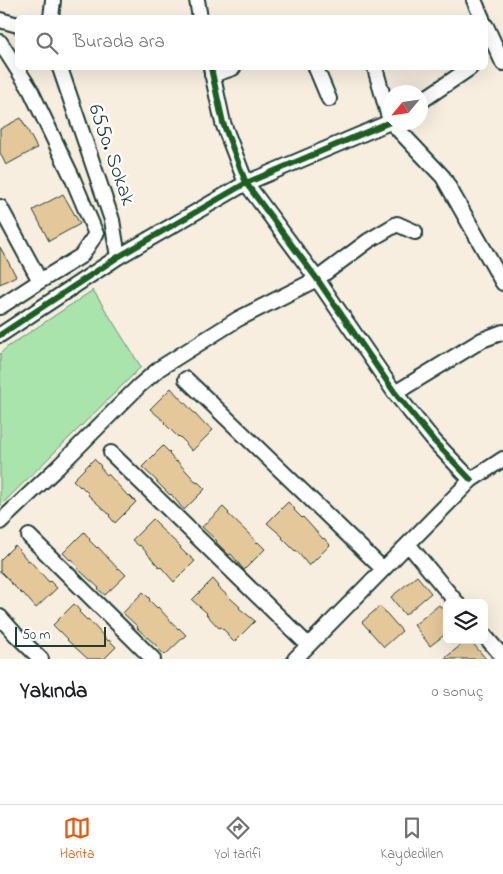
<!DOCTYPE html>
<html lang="tr">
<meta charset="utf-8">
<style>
:root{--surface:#fff;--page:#f6f6f6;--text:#202124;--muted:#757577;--line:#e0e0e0;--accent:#ea580c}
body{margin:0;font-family:"Indie Flower",sans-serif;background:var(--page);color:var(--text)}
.controls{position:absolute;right:15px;bottom:15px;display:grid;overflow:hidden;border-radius:8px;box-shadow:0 5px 20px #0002}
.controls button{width:45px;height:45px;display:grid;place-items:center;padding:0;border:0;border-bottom:1px solid var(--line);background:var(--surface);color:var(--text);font:25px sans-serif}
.compass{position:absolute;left:383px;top:85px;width:45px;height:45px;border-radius:50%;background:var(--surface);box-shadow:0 5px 20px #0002;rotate:241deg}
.scale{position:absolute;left:15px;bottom:12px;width:91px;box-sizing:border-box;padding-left:5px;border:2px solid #1f3d34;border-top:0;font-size:14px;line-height:18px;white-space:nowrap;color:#1f3d34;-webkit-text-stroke:4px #fff;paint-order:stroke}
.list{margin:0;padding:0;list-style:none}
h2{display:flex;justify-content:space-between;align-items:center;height:65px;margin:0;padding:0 20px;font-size:21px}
h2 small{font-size:16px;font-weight:400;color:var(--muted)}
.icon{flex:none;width:28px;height:28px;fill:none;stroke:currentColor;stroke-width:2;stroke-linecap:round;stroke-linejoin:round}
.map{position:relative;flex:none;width:503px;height:659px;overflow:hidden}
.search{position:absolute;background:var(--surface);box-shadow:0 5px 20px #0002;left:15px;right:15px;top:15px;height:55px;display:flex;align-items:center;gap:12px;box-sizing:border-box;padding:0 18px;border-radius:8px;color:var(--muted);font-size:19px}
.sheet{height:145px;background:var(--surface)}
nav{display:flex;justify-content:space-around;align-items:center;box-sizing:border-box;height:70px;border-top:1px solid var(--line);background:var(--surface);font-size:14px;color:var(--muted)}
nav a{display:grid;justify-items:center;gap:2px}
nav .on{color:var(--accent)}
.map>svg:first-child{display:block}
</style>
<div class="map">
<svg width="503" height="659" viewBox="0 0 503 659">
<rect width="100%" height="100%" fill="#f7eee0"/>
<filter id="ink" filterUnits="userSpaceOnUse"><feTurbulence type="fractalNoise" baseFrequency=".02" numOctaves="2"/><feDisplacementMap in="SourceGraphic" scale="10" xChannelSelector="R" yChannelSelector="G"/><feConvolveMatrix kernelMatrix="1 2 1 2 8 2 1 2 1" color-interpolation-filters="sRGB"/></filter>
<g filter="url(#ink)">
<path fill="#a8e4ab" stroke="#649070" d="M93,290L141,367L0,506V354L6,348Z"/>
<path fill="#e5c899" stroke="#1f3d34" d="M21,118L37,148L6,165L0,153V129Z
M63,194L80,224L49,241L33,210Z
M0,247L16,276L0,284Z
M171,388L184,403H185L205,425L206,424L213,430L192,451L186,444V443L179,436L178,437L164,423L165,422L150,409Z
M163,446L170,453L169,454L176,462L177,461L197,483L198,482L205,489L184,510L171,494L170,495L157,482V481L142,467Z
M94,459L101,466L100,467L107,475L108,474L128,496L129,495L136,502L115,523L109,516L110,515L88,495L89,494L81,486L80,487L73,480Z
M288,502L295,509L294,510L302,518L303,517L323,539L324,538L330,545L309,566L296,550L295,551L282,538L283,537L267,523Z
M223,507L229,513L228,514L250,535L257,543L258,542L265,549L244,570L231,554L229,555L216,542L217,541L202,527Z
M153,519L160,526L159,527L181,547L180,548L187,555H188L195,561L174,582L161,567L160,568L140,545L139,546L132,540Z
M84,532L90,539L89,540L97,548L98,547L118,569L119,568L126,575L105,595L98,589L99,588L77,568L78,567L71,559L70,560L63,553Z
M15,545L28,561L29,560L49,582L50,581L57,588L36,608L23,593L22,594L8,580H9L1,572H0V560Z
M417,576L431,593L405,615L391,597Z
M213,579L219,586L218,587L240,607L239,608L255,621L234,642L227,635L228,634L221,627L219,628L206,614L207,613L192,600Z
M143,592L150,599L149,600L157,608L158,607L178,629L179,628L186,635L165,655L158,649L159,648L137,628L138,627L123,613Z
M74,604L80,611L79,612L87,620L88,619L108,641L109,640L116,647L104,659H88L67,640L68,639L60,631V632L53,625Z
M439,605L447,614V633L430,646L414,625Z
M380,606L402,631L384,647L362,622Z
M467,640H470L486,659H444Z"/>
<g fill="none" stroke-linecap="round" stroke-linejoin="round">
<defs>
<path id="minor" d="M197,0L200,18
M474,0L482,18
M51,18L53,0
M0,20L18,25
M486,26L503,63
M0,42L30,89L72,177L96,234L81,256L40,281L0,307
M60,68L112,220L118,257
M211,68L223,123L246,183L317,279L395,393L434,441L471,480
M316,68L329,99
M375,68L390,121
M212,75L233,68
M420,102L470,68
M391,122L443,177L503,283
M0,207L40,281
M0,335L118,257L246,183L390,122
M186,379L383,569
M395,393L482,340L503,332
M111,453L308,645
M0,522L57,468L139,386L160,368L238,319L317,279L368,241L397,224L415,232
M29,536L153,659
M408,544L457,603
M0,617L16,635L41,659
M484,635L503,657
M295,659L471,480L503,459"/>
</defs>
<use href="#minor" stroke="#1f3d34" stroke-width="18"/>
<use href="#minor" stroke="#fff" stroke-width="14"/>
<defs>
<path id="cycleway" d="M211,68L223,123L246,183L317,279L395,393L434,441L471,480
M0,335L118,257L246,183L390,122"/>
</defs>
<use href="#cycleway" stroke="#fff" stroke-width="9"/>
<use href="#cycleway" stroke="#1b5e20" stroke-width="6"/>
</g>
</g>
<g text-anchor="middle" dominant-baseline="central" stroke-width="4.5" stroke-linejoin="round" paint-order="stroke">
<g font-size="21" fill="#1f3d34" stroke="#fff">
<text transform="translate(111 155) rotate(71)">6550. Sokak</text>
</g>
</g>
</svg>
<div class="controls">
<button><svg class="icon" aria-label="layers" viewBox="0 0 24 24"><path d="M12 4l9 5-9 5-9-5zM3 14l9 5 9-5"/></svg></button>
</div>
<svg class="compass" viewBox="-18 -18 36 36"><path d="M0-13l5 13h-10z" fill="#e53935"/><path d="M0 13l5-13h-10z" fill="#757577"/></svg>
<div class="scale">50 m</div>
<div class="search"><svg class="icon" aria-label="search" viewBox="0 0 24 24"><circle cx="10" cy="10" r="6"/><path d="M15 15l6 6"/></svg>Burada ara</div>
</div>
<section class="sheet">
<h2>Yakında<small>0 sonuç</small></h2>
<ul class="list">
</ul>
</section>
<nav>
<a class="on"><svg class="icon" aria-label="map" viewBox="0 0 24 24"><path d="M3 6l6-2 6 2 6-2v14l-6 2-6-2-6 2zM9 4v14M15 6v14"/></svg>Harita</a>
<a><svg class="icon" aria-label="directions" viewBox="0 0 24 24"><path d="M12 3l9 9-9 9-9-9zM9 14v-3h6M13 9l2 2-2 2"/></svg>Yol tarifi</a>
<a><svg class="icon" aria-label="saved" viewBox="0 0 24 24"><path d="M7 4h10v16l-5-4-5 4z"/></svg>Kaydedilen</a>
</nav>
